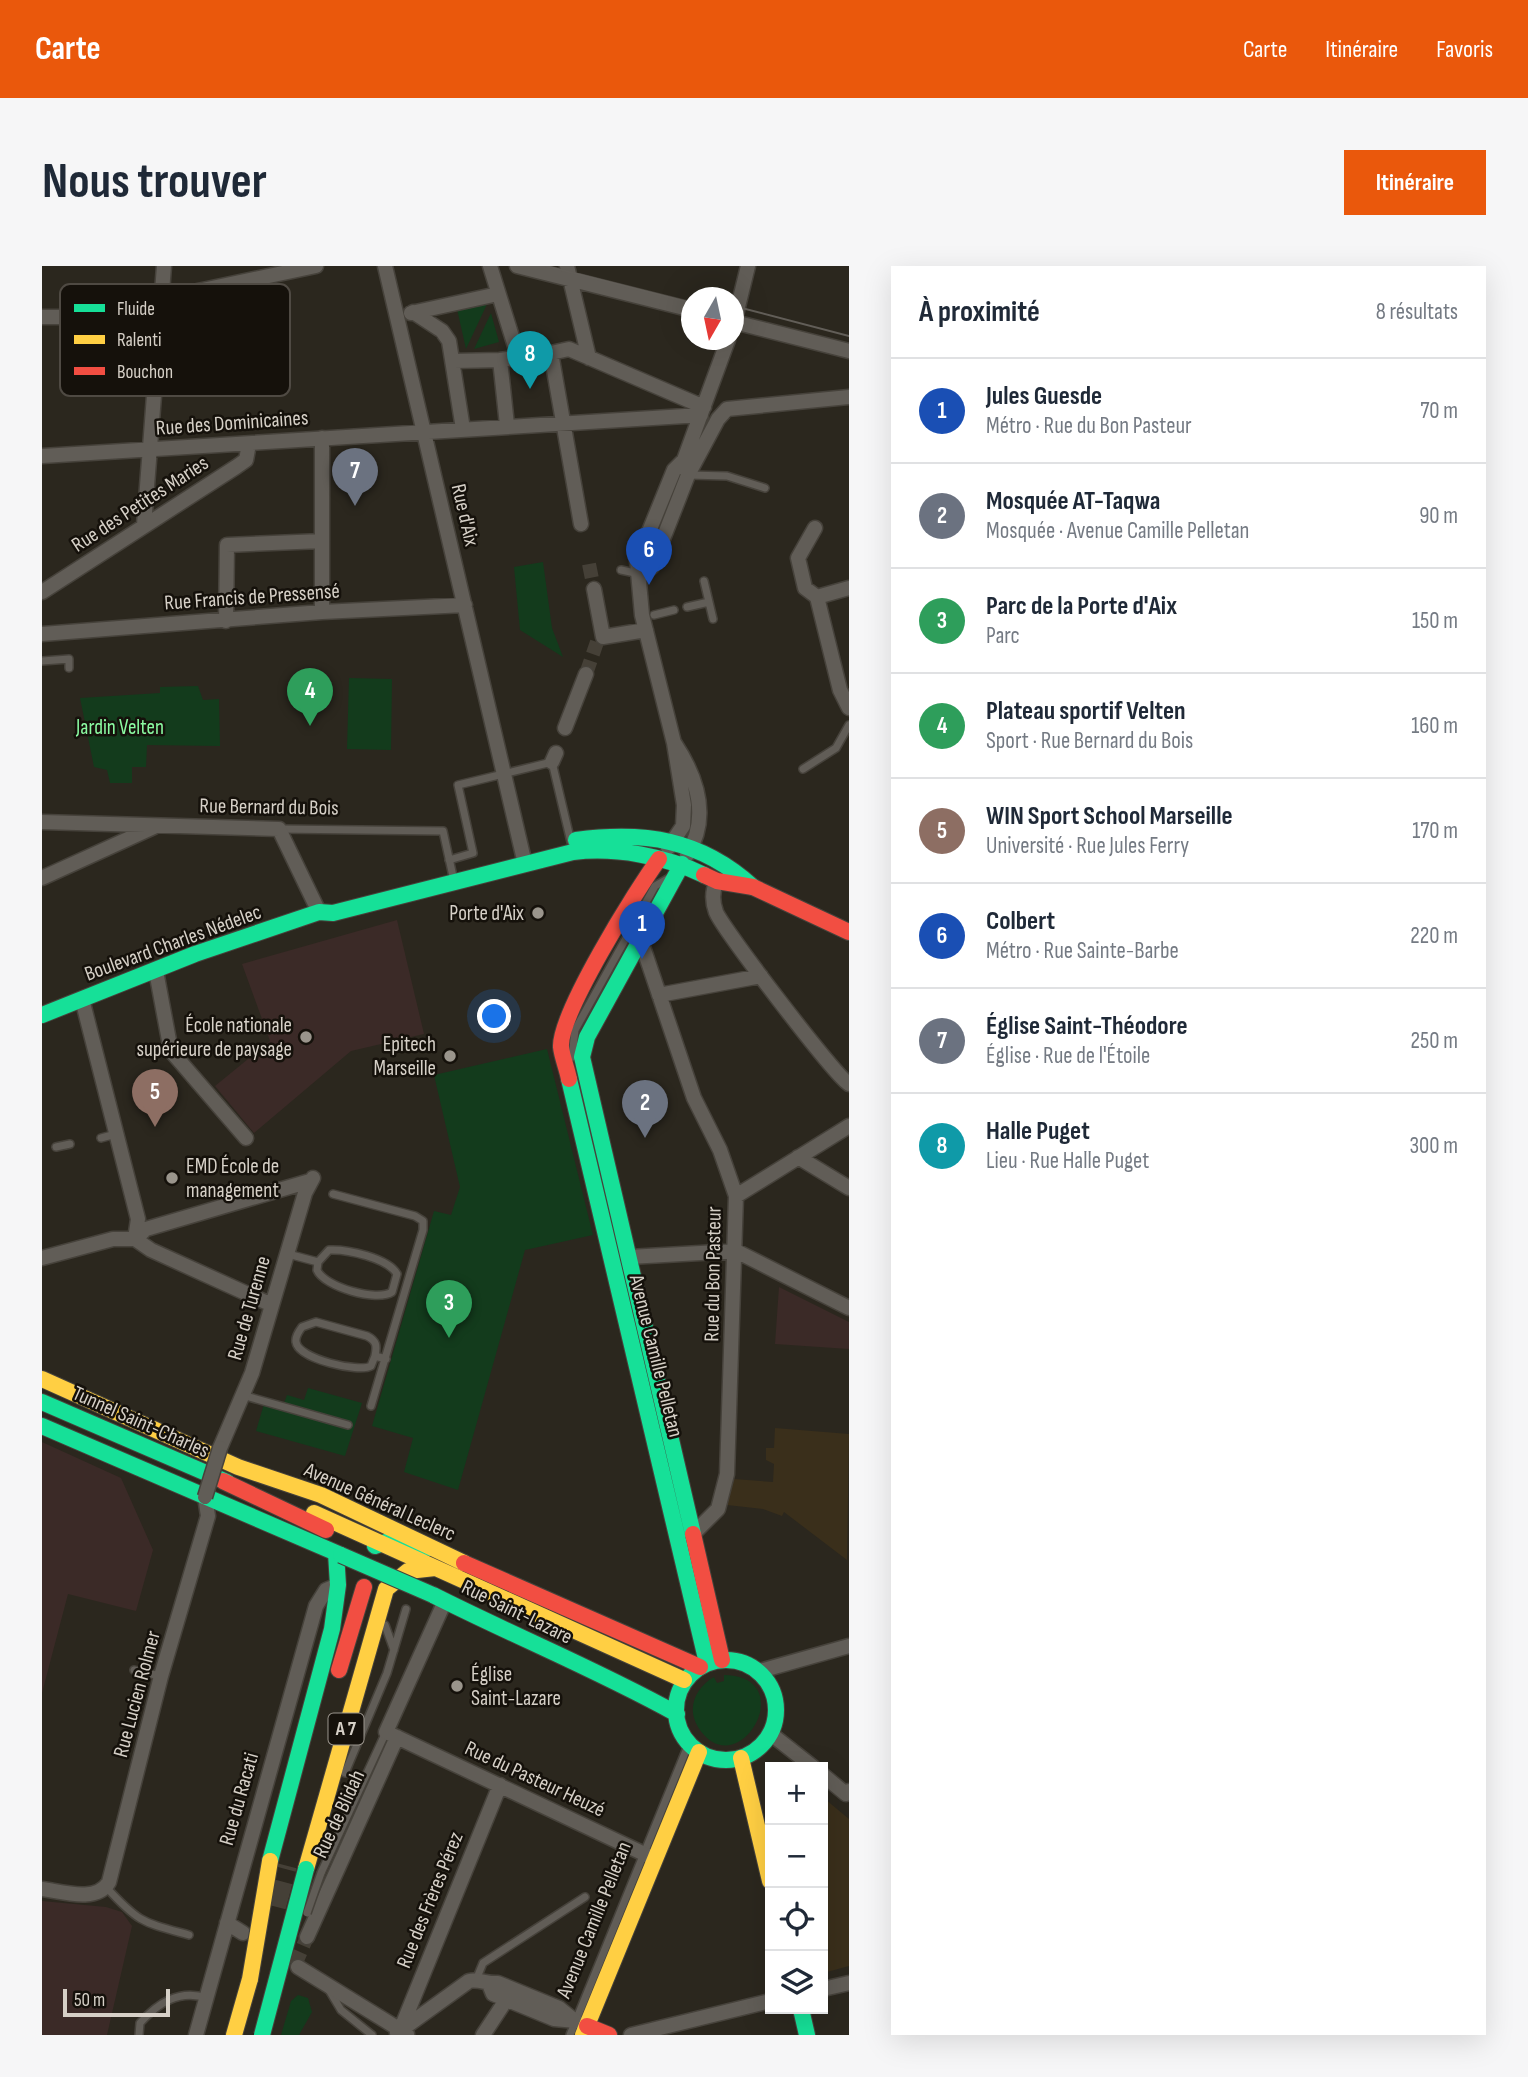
<!DOCTYPE html>
<html lang="fr">
<meta charset="utf-8">
<style>
:root{--surface:#fff;--page:#f6f6f7;--text:#1f2937;--muted:#747a83;--line:#e0e1e3;--accent:#ea580c}
body{margin:0;font-family:"Sofia Sans Condensed",sans-serif;background:var(--page);color:var(--text)}
.controls{position:absolute;right:21px;bottom:21px;display:grid;overflow:hidden;border-radius:0px;box-shadow:0 7px 28px #0002}
.controls button{width:63px;height:63px;display:grid;place-items:center;padding:0;border:0;border-bottom:2px solid var(--line);background:var(--surface);color:var(--text);font:35px sans-serif}
.compass{position:absolute;left:639px;top:21px;width:63px;height:63px;border-radius:50%;background:var(--surface);box-shadow:0 7px 28px #0002;rotate:189deg}
.scale{position:absolute;left:21px;bottom:18px;width:107px;box-sizing:border-box;padding-left:7px;border:4px solid #d6d0c7;border-top:0;font-size:19px;line-height:24px;white-space:nowrap;color:#d6d0c7;-webkit-text-stroke:5px #15110b;paint-order:stroke}
.you{position:absolute;left:453px;top:751px;width:24px;height:24px;margin:-18px;border:5px solid #fff;border-radius:50%;background:#1a73e8;box-shadow:0 0 0 10px #1a73e833}
.badge{display:grid;place-items:center;width:46px;height:46px;border-radius:50%;background:var(--accent);color:#fff;font-size:23px;font-weight:700}
.pin{position:absolute;translate:-50% -58px;filter:drop-shadow(0 2px 4px #0008)}
.pin::after{content:'';position:absolute;top:37px;width:24px;height:21px;background:inherit;clip-path:polygon(0 0,100% 0,50% 100%)}
.list{margin:0;padding:0;list-style:none}
h2{display:flex;justify-content:space-between;align-items:center;height:91px;margin:0;padding:0 28px;font-size:30px}
h2 small{font-size:23px;font-weight:400;color:var(--muted)}
.list li{display:grid;grid-template-columns:46px 1fr auto;gap:21px;align-items:center;box-sizing:border-box;height:105px;padding:0 28px;border-top:2px solid var(--line)}
.list b{display:block;font-size:26px;white-space:nowrap}
.list p{margin:0;font-size:23px;white-space:nowrap;color:var(--muted)}
.list em{font-size:23px;font-style:normal;color:var(--muted)}
.icon{flex:none;width:38px;height:38px;fill:none;stroke:currentColor;stroke-width:2;stroke-linecap:round;stroke-linejoin:round}
.map{position:relative;flex:none;width:807px;height:1769px;overflow:hidden;border-radius:0px}
header{display:flex;align-items:center;gap:42px;box-sizing:border-box;height:98px;padding:0 35px;background:var(--accent);color:#fff}
header strong{font-size:33px}
nav{display:flex;gap:38px;margin-inline-start:auto;font-size:24px}
.intro{display:flex;align-items:center;justify-content:space-between;box-sizing:border-box;height:168px;padding:0 42px}
h1{margin:0;font-size:49px}
.button{padding:18px 32px;border-radius:0px;background:var(--accent);color:#fff;font-size:24px;font-weight:700}
main{display:flex;gap:42px;padding:0 42px}
aside{flex:1;background:var(--surface);border-radius:0px;box-shadow:0 7px 28px #0002}
.map>svg:first-child{display:block}
</style>
<header>
<strong>Carte</strong>
<nav><a>Carte</a><a>Itinéraire</a><a>Favoris</a></nav>
</header>
<div class="intro"><h1>Nous trouver</h1><a class="button">Itinéraire</a></div>
<main>
<div class="map">
<svg width="807" height="1769" viewBox="0 0 807 1769">
<rect width="100%" height="100%" fill="#2b271e"/>
<path fill="#3a2f1b" d="M733,1162L807,1168L805,1294L742,1246L740,1250L721,1243L685,1239L692,1213L731,1216L732,1198L724,1194V1182H732Z
M783,1533L807,1553V1700L785,1706L781,1703Z"/>
<path fill="#3b2a27" d="M355,654L382,768L309,785L212,867L173,820L228,775L200,698Z
M737,1021L807,1056V1083L733,1078Z
M0,1176L79,1212L111,1284L94,1345L26,1328L0,1427Z
M0,1635L64,1641L80,1646L90,1660L65,1769H0Z"/>
<path fill="#133b1c" d="M446,36L424,83L415,43Z
M449,47L457,76L432,83Z
M501,296L510,362L521,391L478,364L472,301Z
M307,412L350,413L349,484L305,483Z
M156,420L161,434L177,433L178,480L105,479L104,501H90V517H68L65,504L52,501L38,432L118,427V421Z
M505,783L551,969L483,984L416,1224L362,1206L371,1172L330,1160L392,945L409,949L418,921L392,809Z
M266,1122L320,1137L303,1190L214,1165L224,1131L242,1137L245,1129L262,1134Z
M682,1409C761,1410 695,1523 656,1461C644,1442 654,1421 672,1411L675,1417L682,1415Z
M256,1729L266,1732L270,1746L257,1769H239L249,1735Z"/>
<g fill="none" stroke-linecap="round" stroke-linejoin="round">
<path stroke="#454037" stroke-width="14" stroke-dasharray="14 7" stroke-linecap="butt" d="M547,298L552,323
M544,408L555,376
M253,1699L265,1671"/>
<path stroke="#454037" stroke-width="26" stroke-dasharray="26 13" stroke-linecap="butt" d="M231,1640L242,1599"/>
<defs>
<path id="lane" d="M647,209L685,210L723,222
M579,304L598,308
M662,315L671,353
M645,341L667,336
M612,349L632,344
M0,395L27,393V402
M761,503L794,482L807,459
M237,563L401,565L412,615
M407,594L431,587L416,519L510,496L529,576
M530,791L533,764L613,620L627,612
M59,872L74,868
M14,881L28,878
M291,928L373,950L381,955V964L329,1140
M246,988L276,996L275,1004C282,1021 335,1036 350,1026L355,1008C346,992 305,983 287,984L276,996
M333,1090L329,1100C317,1107 256,1093 254,1076C253,1071 257,1065 260,1061L274,1056L325,1070C335,1075 335,1080 333,1090L344,1093
M200,1129L306,1159
M343,1359L352,1384
M92,1404L118,1410
M303,1507L345,1407L364,1343
M279,1607L344,1466
M64,1621C97,1657 100,1656 147,1669
M434,1714L441,1697L543,1631
M287,1724L299,1744L330,1769
M97,1769L98,1757C116,1737 137,1723 165,1732
M528,1769L647,1477"/>
<path id="street" d="M343,0L483,598
M448,0L476,90
M475,0L650,44
M525,0L547,92
M371,46L400,65L407,75L421,163
M369,47L456,28
M0,51H33L274,0
M692,56L807,85
M692,57L706,0
M509,87L527,83L662,141
M412,95L458,94
M465,159L458,94L509,87L539,258
M0,190L659,149
M646,209L676,153L685,143L807,131
M102,259L122,0
M773,262L756,292L763,322L775,331L798,424L807,442
M599,309L610,301L646,209L644,202
M552,323L561,371L604,364
M0,326L194,201L204,194L207,178
M775,331L807,322
M280,346V172
M184,355L185,279L280,275
M0,368L280,346L423,339
M523,462L544,408
M633,478C656,513 668,552 645,589
M510,496L514,487
M0,556L237,563L277,646
M626,582L641,560L642,539L632,477L600,349L595,295L632,204L642,194L686,74
M0,612L112,561
M675,615C670,625 670,635 674,646C681,663 793,810 807,818
M598,672L652,832L678,884L694,930L685,1208L676,1243L652,1267
M114,705L129,785L204,872
M617,729L719,710
M40,733L96,953L93,973
M756,891L807,922
M694,930L807,860
M93,973L104,963L268,915
M587,991L694,985L807,1042
M0,992L71,973H93L109,984L230,1039
M178,1182L210,1107L263,927L271,912
M403,1335L344,1466L613,1593
M718,1405L807,1380
M729,1468L771,1501
M781,1509L804,1528L807,1525
M0,1623C21,1626 55,1637 67,1616L119,1410L166,1250L163,1231
M185,1657L201,1667
M265,1671L355,1471
M256,1701L365,1768
M447,1718L451,1728L512,1753L534,1755
M781,1723L807,1717
M358,1765L458,1519
M355,1767L427,1715C437,1713 446,1718 456,1717L517,1742L533,1755
M154,1769L274,1340L284,1324L296,1319
M441,1769L464,1734
M589,1769L728,1735"/>
<path id="fast" d="M534,574C603,565 658,573 711,621
M640,598L545,771L540,791L651,1268
M0,749L153,688L277,646L291,647L531,586C574,581 623,590 662,609
M527,813L665,1397
M0,1136L185,1216
M0,1160L299,1289
M333,1280L352,1273L388,1282
M391,1329C472,1370 556,1404 635,1448
M634 1444a50 50 0 1 1 100 0a50 50 0 1 1-100 0Z
M228,1595L290,1363L296,1319L294,1287
M759,1743L765,1769"/>
<path id="slow" d="M0,1113L196,1201L279,1229L422,1297
M272,1247L642,1414
M699,1492L728,1615
M264,1603L344,1323L366,1305L393,1302
M192,1769L208,1713
M541,1769L657,1486"/>
<path id="jam" d="M662,609L675,615L711,621L807,666
M527,813C525,802 520,791 519,781C517,748 595,623 617,593
M181,1215L284,1264
M651,1268L680,1394
M422,1297L658,1401
M297,1404L322,1321
M545,1760L567,1769"/>
</defs>
<use href="#lane" stroke="#46423b" stroke-width="10"/>
<use href="#street" stroke="#46423b" stroke-width="17"/>
<use href="#fast" stroke="#46423b" stroke-width="18"/>
<use href="#slow" stroke="#46423b" stroke-width="18"/>
<use href="#jam" stroke="#46423b" stroke-width="18"/>
<use href="#lane" stroke="#615d57" stroke-width="7"/>
<use href="#street" stroke="#615d57" stroke-width="14"/>
<use href="#fast" stroke="#16e098" stroke-width="16"/>
<use href="#slow" stroke="#ffcf43" stroke-width="16"/>
<use href="#jam" stroke="#f24e42" stroke-width="16"/>
<path stroke="#625e58" stroke-width="2" d="M504,0L650,37
M692,40L807,70"/>
<defs>
<path id="lane-bridge" d="M265,1647L279,1607"/>
<path id="street-bridge" d="M163,1231L178,1182"/>
<path id="fast-bridge" d="M299,1289L391,1329
M220,1769L264,1603"/>
<path id="slow-bridge" d="M208,1713L228,1595"/>
</defs>
<use href="#lane-bridge" stroke="#46423b" stroke-width="10" stroke-linecap="butt"/>
<use href="#street-bridge" stroke="#46423b" stroke-width="17" stroke-linecap="butt"/>
<use href="#fast-bridge" stroke="#46423b" stroke-width="18" stroke-linecap="butt"/>
<use href="#slow-bridge" stroke="#46423b" stroke-width="18" stroke-linecap="butt"/>
<use href="#lane-bridge" stroke="#615d57" stroke-width="7"/>
<use href="#street-bridge" stroke="#615d57" stroke-width="14"/>
<use href="#fast-bridge" stroke="#16e098" stroke-width="16"/>
<use href="#slow-bridge" stroke="#ffcf43" stroke-width="16"/>
</g>
<g fill="#9a958c" stroke="#15110b" stroke-width="2.5">
<circle cx="496" cy="647" r="7"/>
<circle cx="264" cy="771" r="7"/>
<circle cx="408" cy="790" r="7"/>
<circle cx="130" cy="912" r="7"/>
<circle cx="415" cy="1420" r="7"/>
</g>
<g text-anchor="middle" dominant-baseline="central" stroke-width="5" stroke-linejoin="round" paint-order="stroke">
<rect fill="#15110b" stroke="#9c978f" stroke-width="2" x="286.5" y="1447.5" width="35" height="31" rx="5"/>
<g font-size="19" font-weight="bold" fill="#d6d0c7">
<text x="304" y="1463">A 7</text>
</g>
<g font-size="21" fill="#d6d0c7" stroke="#15110b">
<text transform="translate(190 157) rotate(-4)">Rue des Dominicaines</text>
<text transform="translate(98 238) rotate(-33)">Rue des Petites Maries</text>
<text transform="translate(423 249) rotate(77)">Rue d'Aix</text>
<text transform="translate(210 331) rotate(-4)">Rue Francis de Pressensé</text>
<text transform="translate(227 541) rotate(1)">Rue Bernard du Bois</text>
<text transform="translate(131 677) rotate(-20)">Boulevard Charles Nédelec</text>
<text transform="translate(671 1008) rotate(-89)">Rue du Bon Pasteur</text>
<text transform="translate(207 1042) rotate(-74)">Rue de Turenne</text>
<text transform="translate(614 1090) rotate(76)">Avenue Camille Pelletan</text>
<text transform="translate(99 1156) rotate(24)">Tunnel Saint-Charles</text>
<text transform="translate(338 1236) rotate(24)">Avenue Général Leclerc</text>
<text transform="translate(475 1346) rotate(26)">Rue Saint-Lazare</text>
<text transform="translate(95 1428) rotate(-75)">Rue Lucien Rolmer</text>
<text transform="translate(493 1513) rotate(25)">Rue du Pasteur Heuzé</text>
<text transform="translate(197 1533) rotate(-74)">Rue du Racati</text>
<text transform="translate(297 1548) rotate(-65)">Rue de Blidah</text>
<text transform="translate(388 1634) rotate(-68)">Rue des Frères Pérez</text>
<text transform="translate(552 1654) rotate(-68)">Avenue Camille Pelletan</text>
</g>
<g font-size="21" fill="#8bfba2" stroke="#15110b">
<text x="78" y="461">Jardin Velten</text>
</g>
<g font-size="21" fill="#d6d0c7" stroke="#15110b" text-anchor="end">
<text x="482" y="647">Porte d'Aix</text>
<text x="250" y="759">École nationale<tspan x="250" dy="24">supérieure de paysage</tspan></text>
<text x="394" y="778">Epitech<tspan x="394" dy="24">Marseille</tspan></text>
<text x="144" y="900" text-anchor="start">EMD École de<tspan x="144" dy="24">management</tspan></text>
<text x="429" y="1408" text-anchor="start">Église<tspan x="429" dy="24">Saint-Lazare</tspan></text>
</g>
</g>
<rect x="18" y="18" width="230" height="112" rx="10" fill="#15110b" stroke="#4f4a43" stroke-width="2"/>
<rect x="32" y="38" width="31" height="8" fill="#16e098"/>
<rect x="32" y="69" width="31" height="9" fill="#ffcf43"/>
<rect x="32" y="101" width="31" height="8" fill="#f24e42"/>
<g font-size="19" fill="#d6d0c7">
<text x="75" y="49">Fluide</text>
<text x="75" y="80">Ralenti</text>
<text x="75" y="112">Bouchon</text>
</g>
</svg>
<div class="controls">
<button>+</button>
<button>−</button>
<button><svg class="icon" aria-label="locate" viewBox="0 0 24 24"><circle cx="12" cy="12" r="6"/><path d="M12 2v4M12 18v4M2 12h4M18 12h4"/></svg></button>
<button><svg class="icon" aria-label="layers" viewBox="0 0 24 24"><path d="M12 4l9 5-9 5-9-5zM3 14l9 5 9-5"/></svg></button>
</div>
<svg class="compass" viewBox="-18 -18 36 36"><path d="M0-13l5 13h-10z" fill="#e53935"/><path d="M0 13l5-13h-10z" fill="#747a83"/></svg>
<div class="scale">50 m</div>
<div class="you"></div>
<div class="pin badge" style="left:600px;top:693px;background:#1a4fb4">1</div>
<div class="pin badge" style="left:603px;top:872px;background:#6b7280">2</div>
<div class="pin badge" style="left:407px;top:1072px;background:#2e9e5b">3</div>
<div class="pin badge" style="left:268px;top:460px;background:#2e9e5b">4</div>
<div class="pin badge" style="left:113px;top:861px;background:#8d6e63">5</div>
<div class="pin badge" style="left:607px;top:319px;background:#1a4fb4">6</div>
<div class="pin badge" style="left:313px;top:240px;background:#6b7280">7</div>
<div class="pin badge" style="left:488px;top:123px;background:#0f9aa8">8</div>
</div>
<aside>
<h2>À proximité<small>8 résultats</small></h2>
<ul class="list">
<li><span class="badge" style="background:#1a4fb4">1</span><div><b>Jules Guesde</b><p>Métro · Rue du Bon Pasteur</p></div><em>70 m</em></li>
<li><span class="badge" style="background:#6b7280">2</span><div><b>Mosquée AT-Taqwa</b><p>Mosquée · Avenue Camille Pelletan</p></div><em>90 m</em></li>
<li><span class="badge" style="background:#2e9e5b">3</span><div><b>Parc de la Porte d'Aix</b><p>Parc</p></div><em>150 m</em></li>
<li><span class="badge" style="background:#2e9e5b">4</span><div><b>Plateau sportif Velten</b><p>Sport · Rue Bernard du Bois</p></div><em>160 m</em></li>
<li><span class="badge" style="background:#8d6e63">5</span><div><b>WIN Sport School Marseille</b><p>Université · Rue Jules Ferry</p></div><em>170 m</em></li>
<li><span class="badge" style="background:#1a4fb4">6</span><div><b>Colbert</b><p>Métro · Rue Sainte-Barbe</p></div><em>220 m</em></li>
<li><span class="badge" style="background:#6b7280">7</span><div><b>Église Saint-Théodore</b><p>Église · Rue de l'Étoile</p></div><em>250 m</em></li>
<li><span class="badge" style="background:#0f9aa8">8</span><div><b>Halle Puget</b><p>Lieu · Rue Halle Puget</p></div><em>300 m</em></li>
</ul>
</aside>
</main>
